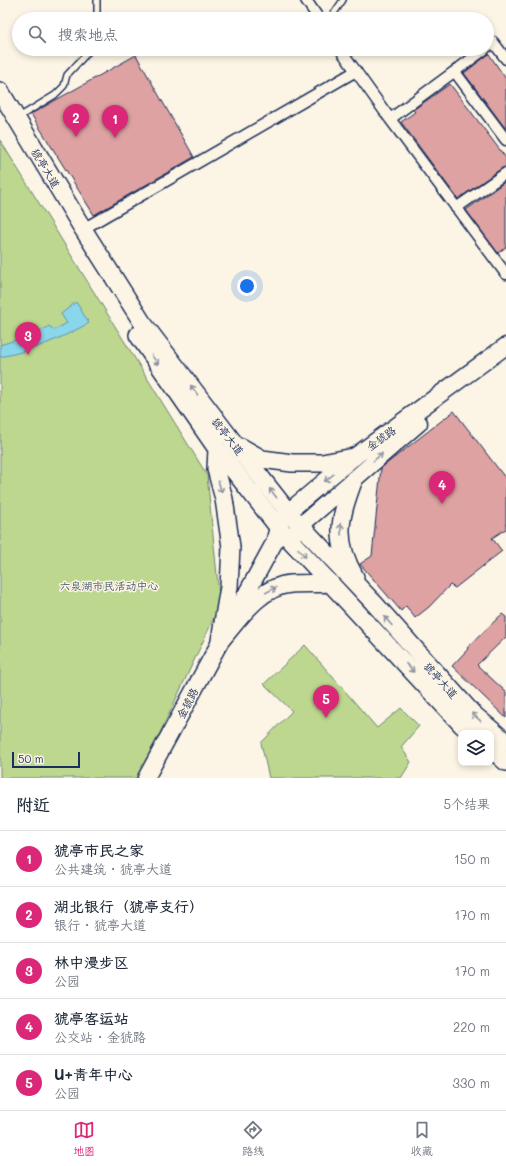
<!DOCTYPE html>
<html lang="zh">
<meta charset="utf-8">
<style>
:root{--surface:#fff;--page:#f2f2f3;--text:#1f2937;--muted:#747a83;--line:#e0e1e3;--accent:#db2777}
body{margin:0;font-family:Mali,"LXGW WenKai TC",sans-serif;background:var(--page);color:var(--text)}
.controls{position:absolute;right:12px;bottom:12px;display:grid;overflow:hidden;border-radius:8px;box-shadow:0 2px 6px #0003}
.controls button{width:36px;height:36px;display:grid;place-items:center;padding:0;border:0;border-bottom:1px solid var(--line);background:var(--surface);color:var(--text);font:20px sans-serif}
.scale{position:absolute;left:12px;bottom:10px;width:68px;box-sizing:border-box;padding-left:4px;border:2px solid #1b2f5e;border-top:0;font-size:11px;line-height:14px;white-space:nowrap;color:#1b2f5e;-webkit-text-stroke:3px #fcf5e5;paint-order:stroke}
.you{position:absolute;left:247px;top:286px;width:14px;height:14px;margin:-10px;border:3px solid #fff;border-radius:50%;background:#1a73e8;box-shadow:0 0 0 6px #1a73e833}
.badge{display:grid;place-items:center;width:26px;height:26px;border-radius:50%;background:var(--accent);color:#fff;font-size:13px;font-weight:700}
.pin{position:absolute;translate:-50% -33px;filter:drop-shadow(0 1px 2px #0008)}
.pin::after{content:'';position:absolute;top:21px;width:14px;height:12px;background:inherit;clip-path:polygon(0 0,100% 0,50% 100%)}
.list{margin:0;padding:0;list-style:none}
h2{display:flex;justify-content:space-between;align-items:center;height:52px;margin:0;padding:0 16px;font-size:17px}
h2 small{font-size:13px;font-weight:400;color:var(--muted)}
.list li{display:grid;grid-template-columns:26px 1fr auto;gap:12px;align-items:center;box-sizing:border-box;height:56px;padding:0 16px;border-top:1px solid var(--line)}
.list b{display:block;font-size:15px;white-space:nowrap}
.list p{margin:0;font-size:13px;white-space:nowrap;color:var(--muted)}
.list em{font-size:13px;font-style:normal;color:var(--muted)}
.icon{flex:none;width:22px;height:22px;fill:none;stroke:currentColor;stroke-width:2;stroke-linecap:round;stroke-linejoin:round}
.map{position:relative;flex:none;width:506px;height:778px;overflow:hidden}
.search{position:absolute;background:var(--surface);box-shadow:0 2px 6px #0003;left:12px;right:12px;top:12px;height:44px;display:flex;align-items:center;gap:10px;box-sizing:border-box;padding:0 14px;border-radius:22px;color:var(--muted);font-size:15px}
.sheet{height:332px;background:var(--surface)}
nav{display:flex;justify-content:space-around;align-items:center;box-sizing:border-box;height:56px;border-top:1px solid var(--line);background:var(--surface);font-size:11px;color:var(--muted)}
nav a{display:grid;justify-items:center;gap:2px}
nav .on{color:var(--accent)}
.map>svg:first-child{display:block}
</style>
<div class="map">
<svg width="506" height="778" viewBox="0 0 506 778">
<rect width="100%" height="100%" fill="#fcf5e5"/>
<filter id="ink" filterUnits="userSpaceOnUse"><feTurbulence type="fractalNoise" baseFrequency=".025" numOctaves="2"/><feDisplacementMap in="SourceGraphic" scale="8" xChannelSelector="R" yChannelSelector="G"/><feConvolveMatrix kernelMatrix="1 2 1 2 8 2 1 2 1" color-interpolation-filters="sRGB"/></filter>
<g filter="url(#ink)">
<path fill="#bdd78f" stroke="#6c8376" d="M0,140L207,475L220,605L139,778H0Z
M305,645L377,728L401,708L419,726L401,747L411,762L401,778H269L261,743L292,711L264,684Z"/>
<path fill="#8ad6ea" stroke="#5e93b2" d="M76,302L89,323C60,339 32,351 0,357V345L38,333L49,326L54,330L67,323L61,314Z"/>
<path fill="#dda2a1" stroke="#1b2f5e" d="M489,54L506,79V129L464,73Z
M136,55L194,157L94,215L31,114Z
M450,84L506,158V167L502,168L458,199L401,122L415,112L413,110Z
M506,181V247L498,253L466,210Z
M454,411L506,479V529L492,538L502,551L455,588L450,585L429,607L415,618L406,606L401,611L360,564L372,556L381,468Z
M502,614L506,617V637L477,665L506,692V718L452,666L468,649L467,648Z"/>
<g fill="none" stroke-linecap="round" stroke-linejoin="round">
<defs>
<path id="service" d="M97,0V19
M330,19L343,0
M19,117L55,95L64,86L67,75L91,49"/>
<path id="minor" d="M306,0L319,19
M487,47L493,42L506,59
M340,49L390,119L506,274
M455,72L506,140
M390,119L485,49
M456,208L506,173
M83,229L356,71"/>
<path id="primary" d="M293,535L300,526L419,423
M146,778L274,543L278,527L288,512L354,457L506,346"/>
<path id="trunk" d="M0,91L83,229L142,322L234,443L288,512L373,602L472,713L506,742
M138,335L217,449L278,527L462,725L472,733
M241,447L262,459L292,463H322L354,457
M217,449L216,469L224,499L231,547L229,587L220,641C239,619 260,586 291,584C304,583 317,584 329,583
M354,479C340,517 333,539 355,577
M491,749L506,762"/>
</defs>
<use href="#service" stroke="#1b2f5e" stroke-width="8"/>
<use href="#minor" stroke="#1b2f5e" stroke-width="13"/>
<use href="#primary" stroke="#1b2f5e" stroke-width="19"/>
<use href="#trunk" stroke="#1b2f5e" stroke-width="20"/>
<use href="#service" stroke="#fcf5e5" stroke-width="5"/>
<use href="#minor" stroke="#fcf5e5" stroke-width="10"/>
<use href="#primary" stroke="#fcf5e5" stroke-width="16"/>
<use href="#trunk" stroke="#fcf5e5" stroke-width="17"/>
</g>
<defs><path id="oneway-shaft" d="M-6 0H5M1.5-3L5.5 0L1.5 3" fill="none" stroke-width="1.6" stroke-linecap="round" stroke-linejoin="round"/></defs>
<g stroke="#8c92a2">
<use href="#oneway-shaft" transform="translate(155 360) rotate(55)"/>
<use href="#oneway-shaft" transform="translate(194 390) rotate(-127)"/>
<use href="#oneway-shaft" transform="translate(378 457) rotate(-41)"/>
<use href="#oneway-shaft" transform="translate(329 478) rotate(141)"/>
<use href="#oneway-shaft" transform="translate(220 487) rotate(75)"/>
<use href="#oneway-shaft" transform="translate(273 493) rotate(-128)"/>
<use href="#oneway-shaft" transform="translate(341 529) rotate(-92)"/>
<use href="#oneway-shaft" transform="translate(302 553) rotate(48)"/>
<use href="#oneway-shaft" transform="translate(271 590) rotate(-28)"/>
<use href="#oneway-shaft" transform="translate(388 621) rotate(-131)"/>
<use href="#oneway-shaft" transform="translate(410 668) rotate(47)"/>
<use href="#oneway-shaft" transform="translate(476 717) rotate(-139)"/>
</g>
</g>
<g text-anchor="middle" dominant-baseline="central" stroke-width="3" stroke-linejoin="round" paint-order="stroke">
<g font-size="11" fill="#1b2f5e" stroke="#fcf5e5">
<text transform="translate(46 168) rotate(59)">猇亭大道</text>
<text transform="translate(228 436) rotate(52)">猇亭大道</text>
<text transform="translate(381 438) rotate(-36)">金猇路</text>
<text transform="translate(441 680) rotate(48)">猇亭大道</text>
<text transform="translate(187 703) rotate(-62)">金猇路</text>
</g>
<g font-size="11" fill="#44596a" stroke="#fcf5e5">
<text x="109" y="585">六泉湖市民活动中心</text>
</g>
</g>
</svg>
<div class="controls">
<button><svg class="icon" aria-label="layers" viewBox="0 0 24 24"><path d="M12 4l9 5-9 5-9-5zM3 14l9 5 9-5"/></svg></button>
</div>
<div class="scale">50 m</div>
<div class="you"></div>
<div class="pin badge" style="left:115px;top:138px">1</div>
<div class="pin badge" style="left:76px;top:137px">2</div>
<div class="pin badge" style="left:28px;top:355px">3</div>
<div class="pin badge" style="left:442px;top:504px">4</div>
<div class="pin badge" style="left:326px;top:718px">5</div>
<div class="search"><svg class="icon" aria-label="search" viewBox="0 0 24 24"><circle cx="10" cy="10" r="6"/><path d="M15 15l6 6"/></svg>搜索地点</div>
</div>
<section class="sheet">
<h2>附近<small>5个结果</small></h2>
<ul class="list">
<li><span class="badge">1</span><div><b>猇亭市民之家</b><p>公共建筑 · 猇亭大道</p></div><em>150 m</em></li>
<li><span class="badge">2</span><div><b>湖北银行（猇亭支行）</b><p>银行 · 猇亭大道</p></div><em>170 m</em></li>
<li><span class="badge">3</span><div><b>林中漫步区</b><p>公园</p></div><em>170 m</em></li>
<li><span class="badge">4</span><div><b>猇亭客运站</b><p>公交站 · 金猇路</p></div><em>220 m</em></li>
<li><span class="badge">5</span><div><b>U+青年中心</b><p>公园</p></div><em>330 m</em></li>
</ul>
</section>
<nav>
<a class="on"><svg class="icon" aria-label="map" viewBox="0 0 24 24"><path d="M3 6l6-2 6 2 6-2v14l-6 2-6-2-6 2zM9 4v14M15 6v14"/></svg>地图</a>
<a><svg class="icon" aria-label="directions" viewBox="0 0 24 24"><path d="M12 3l9 9-9 9-9-9zM9 14v-3h6M13 9l2 2-2 2"/></svg>路线</a>
<a><svg class="icon" aria-label="saved" viewBox="0 0 24 24"><path d="M7 4h10v16l-5-4-5 4z"/></svg>收藏</a>
</nav>
